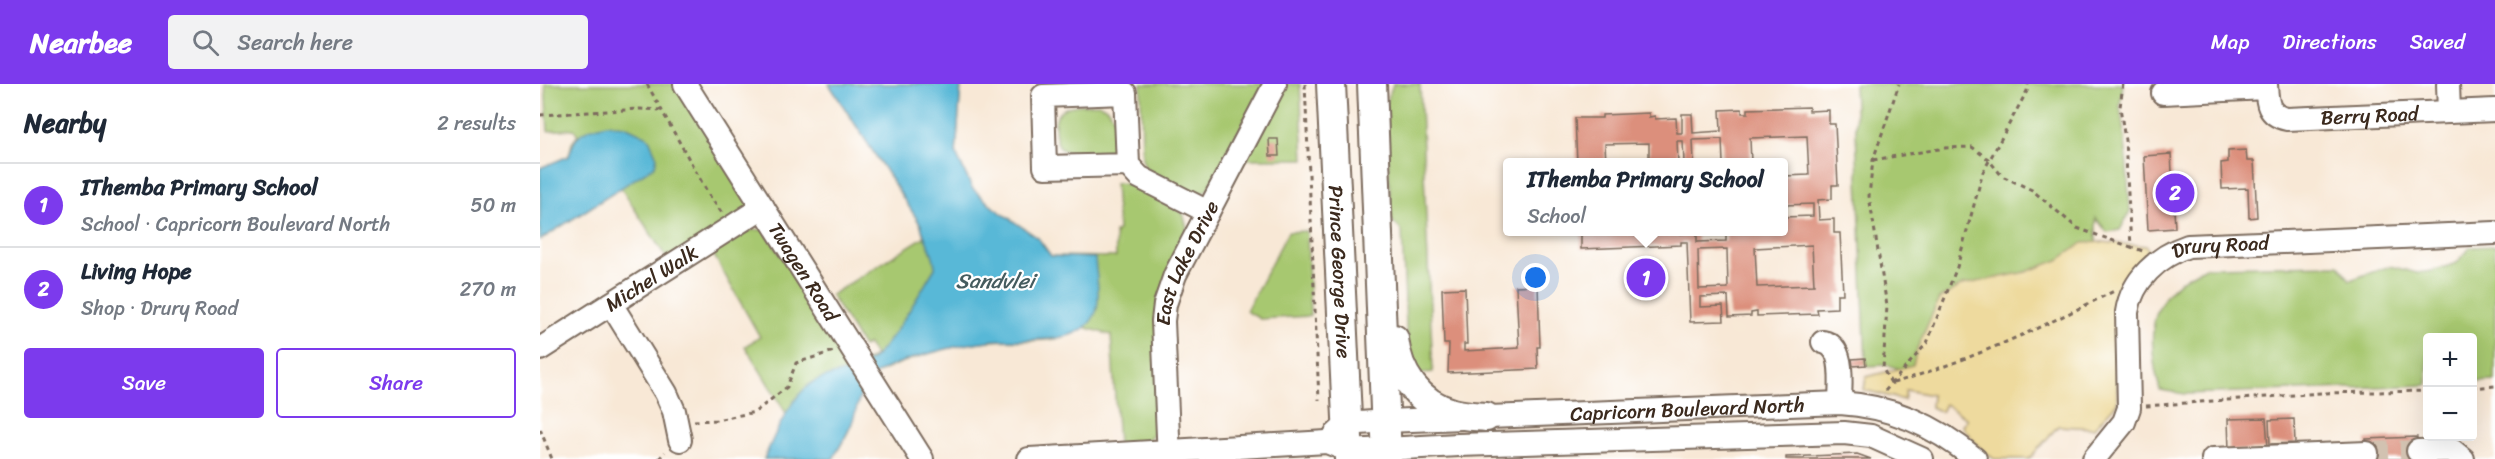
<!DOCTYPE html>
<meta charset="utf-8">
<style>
:root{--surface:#fff;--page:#f2f2f3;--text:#1f2937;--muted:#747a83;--line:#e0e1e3;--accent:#7c3aed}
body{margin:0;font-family:Sriracha,sans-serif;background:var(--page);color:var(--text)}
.controls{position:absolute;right:18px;bottom:18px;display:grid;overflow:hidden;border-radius:6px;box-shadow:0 6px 24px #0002}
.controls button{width:54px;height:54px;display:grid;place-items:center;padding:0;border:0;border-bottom:2px solid var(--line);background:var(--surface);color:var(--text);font:30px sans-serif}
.you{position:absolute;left:996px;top:194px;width:21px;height:21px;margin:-15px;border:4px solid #fff;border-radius:50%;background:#1a73e8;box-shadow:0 0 0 9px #1a73e833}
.badge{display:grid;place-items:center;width:39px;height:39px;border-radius:50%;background:var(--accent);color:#fff;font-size:20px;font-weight:700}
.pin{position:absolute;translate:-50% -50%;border:3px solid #fff;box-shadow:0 2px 6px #0006}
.popup{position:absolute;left:963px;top:74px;width:285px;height:78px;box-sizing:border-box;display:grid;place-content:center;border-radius:6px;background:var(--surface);filter:drop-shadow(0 2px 4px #0005);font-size:20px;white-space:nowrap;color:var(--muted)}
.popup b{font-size:22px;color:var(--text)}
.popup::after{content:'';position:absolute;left:50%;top:100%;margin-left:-12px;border:12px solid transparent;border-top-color:var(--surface)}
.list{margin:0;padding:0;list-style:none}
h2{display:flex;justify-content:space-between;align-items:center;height:78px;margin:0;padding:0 24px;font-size:26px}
h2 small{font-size:20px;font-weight:400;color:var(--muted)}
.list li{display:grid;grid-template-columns:39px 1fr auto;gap:18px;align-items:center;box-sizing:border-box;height:84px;padding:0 24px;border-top:2px solid var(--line)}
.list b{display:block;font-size:22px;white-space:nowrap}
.list p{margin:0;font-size:20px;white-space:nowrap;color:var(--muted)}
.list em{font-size:20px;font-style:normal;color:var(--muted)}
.actions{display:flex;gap:12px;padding:18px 24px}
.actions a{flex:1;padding:14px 0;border:2px solid var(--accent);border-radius:6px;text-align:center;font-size:21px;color:var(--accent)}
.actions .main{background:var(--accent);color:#fff}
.icon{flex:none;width:33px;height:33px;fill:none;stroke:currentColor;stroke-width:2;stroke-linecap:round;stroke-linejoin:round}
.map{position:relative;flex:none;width:1955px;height:375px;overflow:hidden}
header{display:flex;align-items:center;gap:36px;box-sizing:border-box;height:84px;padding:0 30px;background:var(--accent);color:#fff}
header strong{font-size:28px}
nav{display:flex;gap:33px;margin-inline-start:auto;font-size:21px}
.search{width:420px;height:54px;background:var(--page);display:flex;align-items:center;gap:15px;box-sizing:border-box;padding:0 21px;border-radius:6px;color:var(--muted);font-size:22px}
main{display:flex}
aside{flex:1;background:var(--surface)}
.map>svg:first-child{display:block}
</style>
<header>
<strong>Nearbee</strong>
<div class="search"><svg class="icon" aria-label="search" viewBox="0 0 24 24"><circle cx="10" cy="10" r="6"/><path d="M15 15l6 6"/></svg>Search here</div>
<nav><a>Map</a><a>Directions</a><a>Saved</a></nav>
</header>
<main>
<aside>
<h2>Nearby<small>2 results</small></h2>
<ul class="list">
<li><span class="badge">1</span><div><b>IThemba Primary School</b><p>School · Capricorn Boulevard North</p></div><em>50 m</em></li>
<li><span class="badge">2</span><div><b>Living Hope</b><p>Shop · Drury Road</p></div><em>270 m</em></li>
</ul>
<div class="actions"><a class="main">Save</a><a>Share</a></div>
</aside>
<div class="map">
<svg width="1955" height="375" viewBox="0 0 1955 375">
<rect width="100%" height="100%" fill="#fff"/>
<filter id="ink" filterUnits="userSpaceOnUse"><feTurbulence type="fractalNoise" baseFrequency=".0167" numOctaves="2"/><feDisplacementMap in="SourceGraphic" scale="12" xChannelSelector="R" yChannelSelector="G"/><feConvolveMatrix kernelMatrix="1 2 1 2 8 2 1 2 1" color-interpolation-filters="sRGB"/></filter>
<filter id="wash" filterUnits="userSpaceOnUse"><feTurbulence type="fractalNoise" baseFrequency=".008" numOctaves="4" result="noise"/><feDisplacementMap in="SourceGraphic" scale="24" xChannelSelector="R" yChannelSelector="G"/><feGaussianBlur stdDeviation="1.35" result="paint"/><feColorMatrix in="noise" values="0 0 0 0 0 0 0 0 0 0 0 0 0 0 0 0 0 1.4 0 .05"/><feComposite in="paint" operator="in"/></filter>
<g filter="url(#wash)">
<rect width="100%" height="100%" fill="#f8e8d6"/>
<path fill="#a7c870" stroke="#717947" stroke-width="1.5" d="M5,0H145L223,123L131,181L81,104L0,156V84L29,72L32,59L38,51L34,45L8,47Z
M289,0H421L416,70L432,104L454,124L498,154L511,172L576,173L575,148L578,147L575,99L590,100L643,129L647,144L617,342C611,361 595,359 578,361L571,251L544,243C520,263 479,254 450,257C422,259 343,279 325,299C317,308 316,327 312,338C308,351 299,363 293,375H224L246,329L205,262L220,253L172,168C188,158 205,142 224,146L308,273L303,276L310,287L335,272L328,260L323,263L291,211L384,153L381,141Z
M601,0H724L667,106L655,111L606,85L602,75Z
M746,0H760L764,75H706Z
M853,0H880L893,288L878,291L867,265L862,147L851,136L846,20Z
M1314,0H1583L1580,23L1585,56L1590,127L1580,146L1567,148L1556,134V164L1536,188L1399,215L1377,265L1374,281L1360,285L1348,281L1326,282Z
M559,20C575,25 584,50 572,64C562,74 532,72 521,65C516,58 515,52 515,43C514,18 541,21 559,20Z
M767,147L770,232L720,235L706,227L748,148Z
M1955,162V297L1933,298L1932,254H1888L1887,301L1645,310L1620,306C1605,250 1608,206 1667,183L1799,181L1810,196L1850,182L1877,189L1892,187L1917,179L1930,163Z"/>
<path fill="#eeda9e" stroke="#94825e" stroke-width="1.5" d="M1562,158L1606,162L1610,170L1589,191L1577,215V319L1554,344L1518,342L1489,375H1454L1439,363L1422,342L1427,335L1405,320L1401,328L1391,323L1392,311L1366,306L1364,316L1324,306L1326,293L1373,281L1377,265L1399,215L1422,201L1486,188L1518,176L1543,159Z"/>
<path fill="#58b8d7" stroke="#4a717a" stroke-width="1.5" d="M289,0H421L416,70L432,104L454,124L498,154L511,172L555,174C556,191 561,212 556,228C542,266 478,253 448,257C422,260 354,276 335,291C318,305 319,320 312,339C307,351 299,363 293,375H224C234,352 253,307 277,296C296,288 320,288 336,272C357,250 379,210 395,184C395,168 384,157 381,141Z
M67,40L85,42L108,53L117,73L115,82L0,156V84L29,72C35,49 44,45 67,40Z"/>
<g id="blocks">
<path fill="#dc8f7c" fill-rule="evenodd" d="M1269,23V27L1289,26V40H1295L1298,101H1292V115L1278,116L1279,136L1294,135V149H1300L1303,210H1297V224L1277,225L1278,230L1217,232V228L1211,229V232L1189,233L1188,212L1160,213V223L1183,222L1184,237L1150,238L1147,158H1141V161L1041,165V148H1140V150L1157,148V158L1186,157V148H1244V133L1273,132V120L1244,121V92L1269,91L1267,52L1210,54L1211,79H1183L1182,55L1153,56L1154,79H1144L1143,57H1137L1138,79H1109V59L1065,60L1066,79H1037L1035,34H1062V31L1109,29V33L1115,32V35L1136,34L1137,49H1142V30H1152L1153,49L1181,47L1180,26L1202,25V29H1208V25ZM1272,161L1274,201L1217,203L1215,164ZM1187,165L1188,204L1159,205L1158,166Z
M729,55H738L739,72H730Z
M1706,66L1707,77H1714L1717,133L1709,134L1708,104L1682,105L1681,79L1688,78V67Z
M1631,70L1635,144L1608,146L1604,72Z
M998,201L1000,263H997L998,285L908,289L909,260H904L902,205L925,204L927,260H924V267L979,264L976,202Z
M1325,274L1326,281L1313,282L1312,275Z
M1726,334L1728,365L1689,367L1688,335Z
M1754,335L1755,359L1730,360L1729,336Z
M1877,353L1878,375H1827L1826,355Z
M1317,370L1331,375H1246V373Z"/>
</g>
</g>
<g filter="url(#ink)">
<use href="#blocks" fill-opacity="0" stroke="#7d6c5e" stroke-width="1.5"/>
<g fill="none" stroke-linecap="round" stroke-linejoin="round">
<path stroke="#d2c2b1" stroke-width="22" stroke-dasharray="22 11" stroke-linecap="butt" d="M1827,369L1878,367"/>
<defs>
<g id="minor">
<path id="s1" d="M145,0L382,375"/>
<path id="s2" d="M1726,0C1727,18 1727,31 1747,35L1955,26"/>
<path d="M1908,0L1909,28"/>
<path d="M1623,9L1726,4"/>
<path d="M588,81L505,83L503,12L585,9L588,81L599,93L668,128"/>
<path d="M71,220L126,309L134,327L140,356"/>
<path d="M1283,258C1306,262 1300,302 1300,319"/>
<path id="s3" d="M0,265L223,123"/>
<path id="s4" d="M795,351L807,340L846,337L1300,319C1350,322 1396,342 1435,375"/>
<path d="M1878,367L1912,366L1923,375"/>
<path d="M489,375L787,358L809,367L918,361L1304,349L1331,352L1382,375"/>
<path id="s5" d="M629,375L623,237L625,220L635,191L735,0"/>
<path id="s6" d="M1554,375L1584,338L1589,324L1587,228C1592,196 1618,172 1648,162L1955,149"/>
<path d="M1673,375L1827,369"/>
</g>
<g id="major">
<path id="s7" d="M791,0L809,375"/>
<path d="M832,0L847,375"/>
<path d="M854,255C858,289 878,320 913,329C923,332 935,332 946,333"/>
</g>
</defs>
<use href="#minor" stroke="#7d6c5e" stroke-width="26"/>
<use href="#major" stroke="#7d6c5e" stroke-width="32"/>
<path stroke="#7d6c5e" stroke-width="3" stroke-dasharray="4.5 4.5" stroke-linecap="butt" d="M107,0L169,111L182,129
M765,0L779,316
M1583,0L1580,23L1585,56L1591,163L1603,167
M0,31L100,25L121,26
M1333,76L1405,64L1432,63L1448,75L1462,92L1492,106L1537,144L1591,163
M1351,299L1343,285L1347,222L1329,112L1333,76L1359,0
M1353,299C1431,276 1501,244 1574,207
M1932,304L1955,302
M1345,307L1387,259L1417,183L1443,88L1487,7L1488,0
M1606,322L1781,309L1888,307
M154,337L176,336L215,328L247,303L256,279L294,267
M0,345L12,375
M119,375L125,368"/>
<use href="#minor" stroke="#fff" stroke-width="22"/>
<use href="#major" stroke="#fff" stroke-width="28"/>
</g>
</g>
<g text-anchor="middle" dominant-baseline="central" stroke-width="4.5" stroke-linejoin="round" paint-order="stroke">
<g font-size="20" fill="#3b2a1e" stroke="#fff">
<text stroke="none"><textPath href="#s2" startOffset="128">Berry Road</textPath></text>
<text stroke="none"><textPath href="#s6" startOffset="285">Drury Road</textPath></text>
<text stroke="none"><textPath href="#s5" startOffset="201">East Lake Drive</textPath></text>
<text stroke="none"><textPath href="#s1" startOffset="222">Twagen Road</textPath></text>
<text stroke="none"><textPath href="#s7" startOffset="188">Prince George Drive</textPath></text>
<text stroke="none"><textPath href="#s3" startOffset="132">Michel Walk</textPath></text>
<text stroke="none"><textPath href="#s4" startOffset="357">Capricorn Boulevard North</textPath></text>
</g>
<g font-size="21" font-style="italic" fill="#455c5f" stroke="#fff">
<text x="455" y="197">Sandvlei</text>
</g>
</g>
</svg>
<div class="controls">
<button>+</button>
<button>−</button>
</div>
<div class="you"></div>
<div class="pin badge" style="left:1106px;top:194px">1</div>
<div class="popup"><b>IThemba Primary School</b>School</div>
<div class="pin badge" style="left:1635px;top:109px">2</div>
</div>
</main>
